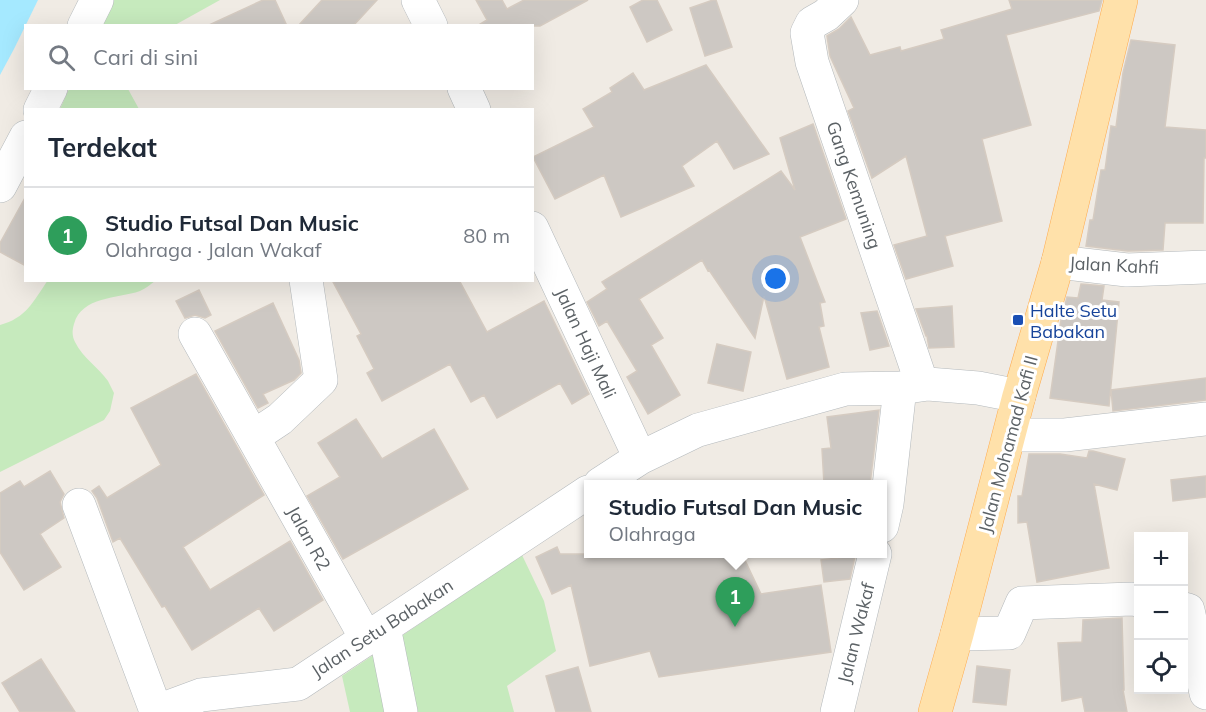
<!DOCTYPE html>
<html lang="id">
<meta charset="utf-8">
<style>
:root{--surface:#fff;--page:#f6f6f7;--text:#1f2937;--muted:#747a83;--line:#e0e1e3;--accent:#ea580c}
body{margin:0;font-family:Mulish,sans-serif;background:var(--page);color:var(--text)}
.controls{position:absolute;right:18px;bottom:18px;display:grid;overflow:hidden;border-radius:0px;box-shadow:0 6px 24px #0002}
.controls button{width:54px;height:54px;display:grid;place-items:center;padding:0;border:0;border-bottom:2px solid var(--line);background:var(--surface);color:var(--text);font:30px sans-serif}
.you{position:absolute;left:776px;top:279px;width:21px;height:21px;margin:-15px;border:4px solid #fff;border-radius:50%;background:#1a73e8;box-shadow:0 0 0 9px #1a73e833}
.badge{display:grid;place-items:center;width:39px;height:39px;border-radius:50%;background:var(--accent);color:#fff;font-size:20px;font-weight:700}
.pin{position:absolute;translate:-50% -50px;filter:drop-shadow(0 2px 3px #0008)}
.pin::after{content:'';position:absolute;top:32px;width:21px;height:18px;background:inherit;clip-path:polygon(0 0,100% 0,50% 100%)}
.popup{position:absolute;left:584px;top:480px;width:303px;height:78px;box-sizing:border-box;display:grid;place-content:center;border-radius:0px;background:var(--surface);filter:drop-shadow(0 2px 4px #0005);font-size:20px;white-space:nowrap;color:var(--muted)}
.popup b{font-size:22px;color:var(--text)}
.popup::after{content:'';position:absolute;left:50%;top:100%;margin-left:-12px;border:12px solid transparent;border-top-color:var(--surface)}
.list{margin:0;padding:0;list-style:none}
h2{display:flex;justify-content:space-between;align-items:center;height:78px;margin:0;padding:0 24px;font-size:26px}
h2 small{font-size:20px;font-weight:400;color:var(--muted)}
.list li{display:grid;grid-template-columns:39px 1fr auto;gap:18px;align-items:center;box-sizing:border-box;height:96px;padding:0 24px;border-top:2px solid var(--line)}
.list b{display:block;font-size:22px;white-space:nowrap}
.list p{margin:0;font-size:20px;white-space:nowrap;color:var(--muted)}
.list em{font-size:20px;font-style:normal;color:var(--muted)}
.icon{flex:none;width:33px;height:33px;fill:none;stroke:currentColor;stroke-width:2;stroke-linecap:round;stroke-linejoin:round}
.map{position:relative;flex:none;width:1206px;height:712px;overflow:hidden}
.search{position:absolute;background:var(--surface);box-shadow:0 6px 24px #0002;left:24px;top:24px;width:510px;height:66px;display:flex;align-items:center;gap:15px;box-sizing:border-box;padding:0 21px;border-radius:0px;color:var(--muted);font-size:22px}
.panel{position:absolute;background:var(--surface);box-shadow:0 6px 24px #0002;left:24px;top:108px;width:510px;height:174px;border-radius:0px}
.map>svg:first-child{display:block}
</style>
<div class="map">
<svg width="1206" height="712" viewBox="0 0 1206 712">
<rect width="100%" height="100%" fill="#f0ebe4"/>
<path fill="#c6eabd" d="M109,0H220L175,25L98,26Z
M69,89H128L139,109H60Z
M48,280L155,281C151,284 145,289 140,291C117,299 82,296 74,324C72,331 72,336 75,342C83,358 98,367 108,381C110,385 112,389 114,393L110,411L104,420L0,472V325C26,318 33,302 48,280Z
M522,555L544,601L556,651L507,686L514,712H350L342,676Z"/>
<path fill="#a5e9ff" d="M0,0H38L14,49L0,75Z"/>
<path fill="#cdc8c3" stroke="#d5cbc1" stroke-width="1.5" d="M263,0H275L287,26H207Z
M322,0H377L353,26H298Z
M476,0H502L507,9L524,0H588L540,26H477L487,20Z
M643,0H657L672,30L647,42L630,7Z
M713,0H716L732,47L705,56L690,8Z
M1009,0H1102L1099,11L1006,35L1031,125L982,139L1002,221L945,236L953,266L906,279L894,245L927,236L906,156L872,178L848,111L854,108L830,56L827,36L839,29L851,17L870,55L900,47L901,51L944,39L941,30L1012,9Z
M1131,40L1175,45L1165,127L1206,130V158H1204L1203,223H1165L1163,250L1128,251L1086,246L1090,220H1093L1101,170H1105L1111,126L1116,127L1123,73Z
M706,65L769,154L734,169L717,141L682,166L694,186L621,217L604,175L555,199L533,157L594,127L583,109L612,92L610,88L633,73L644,90Z
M813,124L846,219L800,237L825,302L820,303L824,326L819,327L829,367L787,379L764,296L755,338L709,270L708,271L702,260L639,299L663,338L651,345L680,395L648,414L627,377L637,371L607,321L599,326L587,302L607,289L602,282L781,171L795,190L780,138Z
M26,196V266L0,252V243Z
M332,280H459L487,332L544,301L589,394L572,404L560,383L497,418L484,395L471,402L450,364L382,401L367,373L374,369L357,336L361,334Z
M1081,284L1104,286L1102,300L1119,302L1109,406L1050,398L1061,320L1067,297L1078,298Z
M199,290L211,315L205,318L195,315L185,318L176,301Z
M273,303L299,360L301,373L294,380L263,394L268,403L258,408L215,331Z
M952,306L954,347L929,348L927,336H926L916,309Z
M877,311L889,346L870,350L861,313Z
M717,344L751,352L743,391L708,383Z
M196,374L264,495L183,547L210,590L290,541L323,600L274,631L259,608L192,650L165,606L162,607L120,538L113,542L97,498L92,491L99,486L107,498L161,465L131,408Z
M1206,378V400L1113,411L1111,390Z
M879,410L870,484H824L822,449L831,448L827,417Z
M356,419L382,459L434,429L468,489L343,559L307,496L340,477L318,443Z
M1089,451H1093L1125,459L1117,490L1094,484L1109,568L1037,582L1027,522L1018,523V496H1022L1029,454H1060L1087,458Z
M50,471L64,494L60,502L64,518L40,534L61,567L24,590L0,552V493L20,481L24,487Z
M1206,476V497L1173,501L1171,480Z
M557,547L560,554H742L761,594L821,585L831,652L659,677L650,651L590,666L571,585L552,594L536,557Z
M855,556L850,579L824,582L821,560Z
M1122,618L1124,690H1123L1127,712H1085L1082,697L1062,701L1058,643L1082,642L1083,620Z
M41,659L75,712H20L2,683Z
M977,666L1010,670L1006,705L973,702Z
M578,667L591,712H556L546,676Z"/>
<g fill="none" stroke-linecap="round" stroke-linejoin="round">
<defs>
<path id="minor" d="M418,0L431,26
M842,0L826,15L812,23L807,33L812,62L922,384
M84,26L97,0
M464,88L474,110
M40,110L51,88
M0,186L26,137
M532,228L640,458
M1058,262L1127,270L1206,267
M195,334L366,638
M1010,435H1065L1206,419
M253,437L280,419L321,380L306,280
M600,484L640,458L698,430L845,389L900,388L928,384L978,388L1019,396
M79,505L156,711
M882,526L887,504L900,388
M1184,609L1188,610L1206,693
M384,627L401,712
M957,634L1009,633L1022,603L1132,599L1138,600
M155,712L201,695L298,684L588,492
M837,712L875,554"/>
<path id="major" d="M935,712L957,634L1019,396L1058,262L1121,0"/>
</defs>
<use href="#minor" stroke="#b4b9bc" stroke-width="34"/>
<use href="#major" stroke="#ffab4e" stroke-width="34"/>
<use href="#minor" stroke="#fff" stroke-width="33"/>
<use href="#major" stroke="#ffe1aa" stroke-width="33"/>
</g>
<rect fill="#1a4fb4" stroke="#fff" stroke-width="2" x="1012" y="314" width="12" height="12" rx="3"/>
<g text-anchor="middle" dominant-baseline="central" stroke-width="6" stroke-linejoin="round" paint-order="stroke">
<g font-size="18" fill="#5c6266" stroke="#fff">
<text transform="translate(854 185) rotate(71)">Gang Kemuning</text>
<text transform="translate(1114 265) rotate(3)">Jalan Kahfi</text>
<text transform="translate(586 343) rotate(65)">Jalan Haji Mali</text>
<text transform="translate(1008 444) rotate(-75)">Jalan Mohamad Kafi II</text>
<text transform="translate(309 538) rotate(61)">Jalan R2</text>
<text transform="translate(382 628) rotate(-33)">Jalan Setu Babakan</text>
<text transform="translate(856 633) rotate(-76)">Jalan Wakaf</text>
</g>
<g font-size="18" fill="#164399" stroke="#fff" text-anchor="start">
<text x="1030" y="310">Halte Setu<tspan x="1030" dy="21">Babakan</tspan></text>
</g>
</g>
</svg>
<div class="controls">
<button>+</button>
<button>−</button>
<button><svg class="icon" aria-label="locate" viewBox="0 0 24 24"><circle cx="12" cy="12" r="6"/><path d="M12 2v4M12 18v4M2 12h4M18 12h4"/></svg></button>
</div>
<div class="you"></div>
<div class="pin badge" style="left:735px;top:627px;background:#2e9e5b">1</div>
<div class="popup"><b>Studio Futsal Dan Music</b>Olahraga</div>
<div class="search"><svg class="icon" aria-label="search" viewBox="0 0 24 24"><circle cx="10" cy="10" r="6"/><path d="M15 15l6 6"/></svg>Cari di sini</div>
<section class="panel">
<h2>Terdekat<small></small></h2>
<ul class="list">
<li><span class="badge" style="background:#2e9e5b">1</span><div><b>Studio Futsal Dan Music</b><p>Olahraga · Jalan Wakaf</p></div><em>80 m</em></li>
</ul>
</section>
</div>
